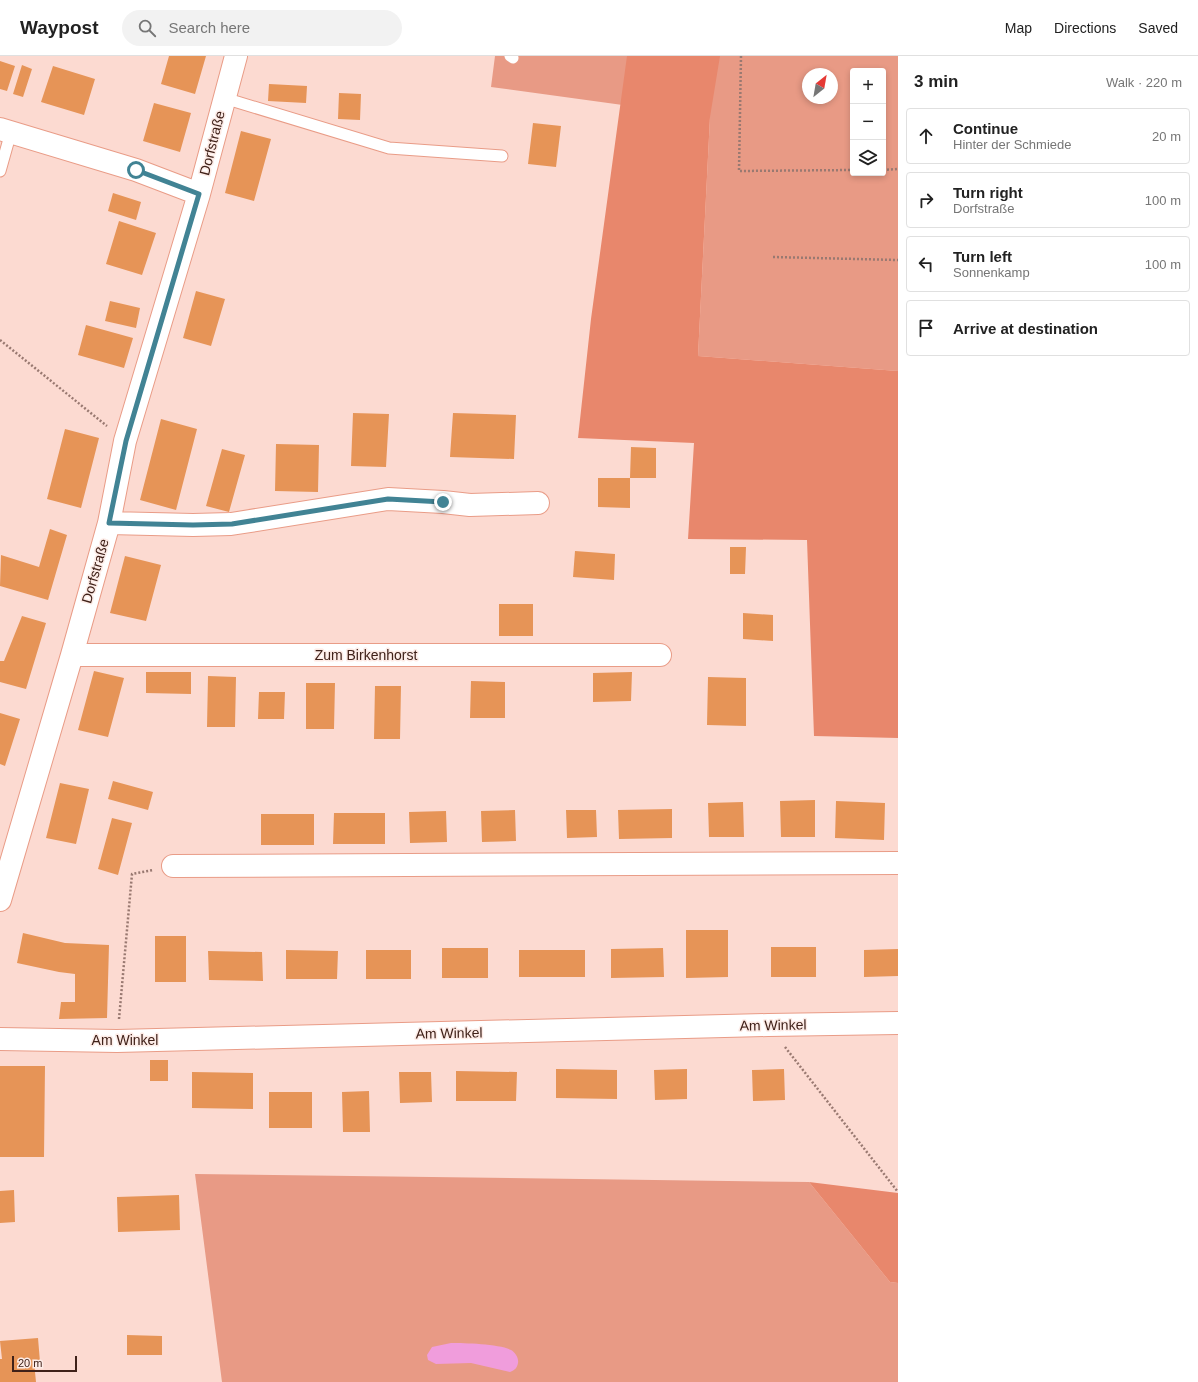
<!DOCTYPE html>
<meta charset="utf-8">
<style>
:root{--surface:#fff;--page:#f2f2f2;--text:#222;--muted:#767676;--line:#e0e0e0}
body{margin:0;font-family:Helvetica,sans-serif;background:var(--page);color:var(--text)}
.controls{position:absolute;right:12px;top:12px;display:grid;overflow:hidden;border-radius:4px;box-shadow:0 2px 6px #0003}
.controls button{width:36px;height:36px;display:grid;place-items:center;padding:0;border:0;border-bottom:1px solid var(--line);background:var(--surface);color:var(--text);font:20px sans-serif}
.compass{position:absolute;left:802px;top:12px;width:36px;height:36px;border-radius:50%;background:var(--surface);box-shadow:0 2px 6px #0003;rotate:31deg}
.scale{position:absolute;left:12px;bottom:10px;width:65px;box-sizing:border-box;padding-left:4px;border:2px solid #3f2119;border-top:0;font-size:11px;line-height:14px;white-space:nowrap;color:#3f2119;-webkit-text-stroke:3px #fdece7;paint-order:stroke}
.stop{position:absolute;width:12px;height:12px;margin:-9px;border:3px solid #418394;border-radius:50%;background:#fff}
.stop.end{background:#418394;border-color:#fff;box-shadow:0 1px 4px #0008}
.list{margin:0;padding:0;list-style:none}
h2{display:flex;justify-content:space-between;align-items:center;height:52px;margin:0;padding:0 16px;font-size:17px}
h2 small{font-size:13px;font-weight:400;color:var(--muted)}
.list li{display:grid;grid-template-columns:26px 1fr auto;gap:12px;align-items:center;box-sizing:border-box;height:56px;margin:0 8px 8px;padding:0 8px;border:1px solid var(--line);border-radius:4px}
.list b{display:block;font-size:15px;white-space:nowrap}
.list p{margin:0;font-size:13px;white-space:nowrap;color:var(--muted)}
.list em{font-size:13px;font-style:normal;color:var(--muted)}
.icon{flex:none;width:22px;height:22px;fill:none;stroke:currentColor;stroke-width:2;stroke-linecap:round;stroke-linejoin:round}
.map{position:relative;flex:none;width:898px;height:1326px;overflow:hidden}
header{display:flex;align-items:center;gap:24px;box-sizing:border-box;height:56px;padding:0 20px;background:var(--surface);border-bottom:1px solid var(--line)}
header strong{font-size:19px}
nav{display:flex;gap:22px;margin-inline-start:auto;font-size:14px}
.search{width:280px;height:36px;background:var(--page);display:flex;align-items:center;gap:10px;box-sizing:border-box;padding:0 14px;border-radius:22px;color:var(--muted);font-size:15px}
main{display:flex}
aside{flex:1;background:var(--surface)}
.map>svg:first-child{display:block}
</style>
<header>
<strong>Waypost</strong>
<div class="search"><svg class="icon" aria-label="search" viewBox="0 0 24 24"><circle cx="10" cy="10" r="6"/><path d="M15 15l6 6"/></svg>Search here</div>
<nav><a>Map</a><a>Directions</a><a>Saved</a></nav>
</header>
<main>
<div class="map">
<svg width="898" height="1326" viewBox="0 0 898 1326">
<rect width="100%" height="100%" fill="#fcdad1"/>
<path fill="#e89a85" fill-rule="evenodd" d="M495,0H898V315L698,300L710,61L491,31ZM853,15H883V117H853ZM808,18H832V42H808Z
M195,1118L809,1126L890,1226L898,1227V1326H222Z"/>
<path fill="#e8876c" d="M627,0H720L710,61L698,300L898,315V682L814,680L807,484L688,483L694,387L578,382L591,263Z
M809,1126L898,1137V1227L890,1226Z"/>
<path fill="#f09ddc" d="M451,1287C465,1287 500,1288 511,1294C515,1296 519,1302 518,1307C517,1312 515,1314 510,1316L471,1307L436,1308L428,1304L427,1299L432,1291Z"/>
<path fill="#e69457" d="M169,0H206L195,38L161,28Z
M0,5L15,10L7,35L0,33Z
M22,9L32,13L23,41L13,38Z
M53,10L95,23L84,59L41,46Z
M269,28L307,30L306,47L268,45Z
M339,37L361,38L360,64L338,63Z
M154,47L191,57L180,96L143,85Z
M533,67L561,70L556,111L528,108Z
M241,75L271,83L254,145L225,137Z
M113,137L141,146L136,164L108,155Z
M119,165L156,177L142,219L106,208Z
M196,235L225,243L211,290L183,282Z
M110,245L140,252L136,272L105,265Z
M86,269L133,282L124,312L78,299Z
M353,357L389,358L386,411L351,410Z
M453,357L516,359L514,403L450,401Z
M161,363L197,373L176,454L140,444Z
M65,373L99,382L81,452L47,443Z
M276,388L319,389L318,436L275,435Z
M631,391L656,392V422H630V452L598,451V422H630Z
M222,393L245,399L229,456L206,450Z
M50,473L67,479L48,544L0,530L1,499L39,511Z
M730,491H746L745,518H730Z
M575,495L615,498L614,524L573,521Z
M125,500L161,509L146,565L110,557Z
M499,548H533V580H499Z
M743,557L773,559V585L743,583Z
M22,560L46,567L26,633L0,626V605H4Z
M94,615L124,622L108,681L78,674Z
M146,616H191V638L146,637Z
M632,616L631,645L593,646V617Z
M208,620L236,621L235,671H207Z
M708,621L746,622V670L707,669Z
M471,625L505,626V662H470Z
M306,627H335L334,673H306Z
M375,630H401L400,683H374Z
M259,636H285L284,663H258Z
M0,657L20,663L5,710L0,708Z
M113,725L153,736L148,754L108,743Z
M60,727L89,733L76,788L46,782Z
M815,744V781H781L780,745Z
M836,745L885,747L884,784L835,782Z
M743,746L744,781H709L708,747Z
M672,753V782L619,783L618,754Z
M515,754L516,785L482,786L481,755Z
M566,754H596L597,781L567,782Z
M446,755L447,786L410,787L409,756Z
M334,757H385V788H333Z
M261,758H314V789H261Z
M112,762L132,767L118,819L98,813Z
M686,874H728V921L686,922Z
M23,877L65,887L109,889L107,962L59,963L61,946H75V918L59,916L17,907Z
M155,880H186V926H155Z
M771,891H816V921H771Z
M442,892H488V922H442Z
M663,892L664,921L611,922V893Z
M898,893V920L864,921V894Z
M286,894L338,895L337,923H286Z
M366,894H411V923H366Z
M519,894H585V921H519Z
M208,895L262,896L263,925L209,924Z
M150,1004H168V1025H150Z
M0,1010H45L44,1101H0Z
M556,1013L617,1014V1043L556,1042Z
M687,1013V1043L655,1044L654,1014Z
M784,1013L785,1044L753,1045L752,1014Z
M456,1015L517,1016L516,1045H456Z
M192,1016L253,1017V1053L192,1052Z
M399,1016H431L432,1046L400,1047Z
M369,1035L370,1076H343L342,1036Z
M269,1036H312V1072H269Z
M14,1134L15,1166L0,1167V1135Z
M179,1139L180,1174L118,1176L117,1141Z
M127,1279L162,1280V1299H127Z
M38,1282L40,1306H34L36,1326H0V1303H2L0,1285Z"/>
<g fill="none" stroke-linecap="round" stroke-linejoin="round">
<defs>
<path id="lane" d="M510,0L513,2
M224,42L389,92L502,100
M0,115L11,76"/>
<path id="street" d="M0,73L136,114L199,138
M109,467L193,469L231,468L388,443L443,446L470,449L538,447
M72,599H660
M173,810L898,807
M0,844L72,599L109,467L125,385L199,138L236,0
M0,983L117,985L768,969L898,967"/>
</defs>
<use href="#lane" stroke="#e99c87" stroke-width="13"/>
<use href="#street" stroke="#e99c87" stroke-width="24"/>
<path stroke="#997971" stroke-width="2.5" stroke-dasharray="2 2" stroke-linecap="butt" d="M741,0L739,115L853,114
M883,114L898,113
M773,201L898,204
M0,284L107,370
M119,963L132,818L153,814
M785,991L898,1136"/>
<use href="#lane" stroke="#fff" stroke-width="11"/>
<use href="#street" stroke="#fff" stroke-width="22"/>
</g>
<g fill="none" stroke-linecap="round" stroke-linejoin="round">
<path stroke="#418394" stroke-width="5" d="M136,114L199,138L126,385L109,467L193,469L232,468L388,443L443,446"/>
</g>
<g text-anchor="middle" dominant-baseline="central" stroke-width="3" stroke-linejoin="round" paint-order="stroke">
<g font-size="14" fill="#3f2119" stroke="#fdece7">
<text transform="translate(212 87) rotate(-76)">Dorfstraße</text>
<text transform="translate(95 515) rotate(-74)">Dorfstraße</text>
<text x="366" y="599">Zum Birkenhorst</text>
<text transform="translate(773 969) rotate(-1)">Am Winkel</text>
<text transform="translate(449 977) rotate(-1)">Am Winkel</text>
<text x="125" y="984">Am Winkel</text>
</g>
</g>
</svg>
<div class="controls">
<button>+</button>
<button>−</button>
<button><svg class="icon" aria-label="layers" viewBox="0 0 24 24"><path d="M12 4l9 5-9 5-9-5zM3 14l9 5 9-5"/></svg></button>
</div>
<svg class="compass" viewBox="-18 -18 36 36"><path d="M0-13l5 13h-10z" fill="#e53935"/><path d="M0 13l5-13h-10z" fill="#767676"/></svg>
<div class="scale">20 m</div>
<div class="stop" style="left:136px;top:114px"></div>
<div class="stop end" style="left:443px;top:446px"></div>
</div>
<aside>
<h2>3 min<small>Walk · 220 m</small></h2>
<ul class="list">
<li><svg class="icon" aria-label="ahead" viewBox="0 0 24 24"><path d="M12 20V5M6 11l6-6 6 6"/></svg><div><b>Continue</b><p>Hinter der Schmiede</p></div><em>20 m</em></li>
<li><svg class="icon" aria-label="right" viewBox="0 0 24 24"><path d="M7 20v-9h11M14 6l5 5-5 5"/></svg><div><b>Turn right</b><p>Dorfstraße</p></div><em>100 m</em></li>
<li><svg class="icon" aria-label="left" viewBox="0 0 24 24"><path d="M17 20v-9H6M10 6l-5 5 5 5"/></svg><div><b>Turn left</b><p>Sonnenkamp</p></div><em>100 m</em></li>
<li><svg class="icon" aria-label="arrive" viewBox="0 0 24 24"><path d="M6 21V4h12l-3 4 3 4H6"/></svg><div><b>Arrive at destination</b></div></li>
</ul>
</aside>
</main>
